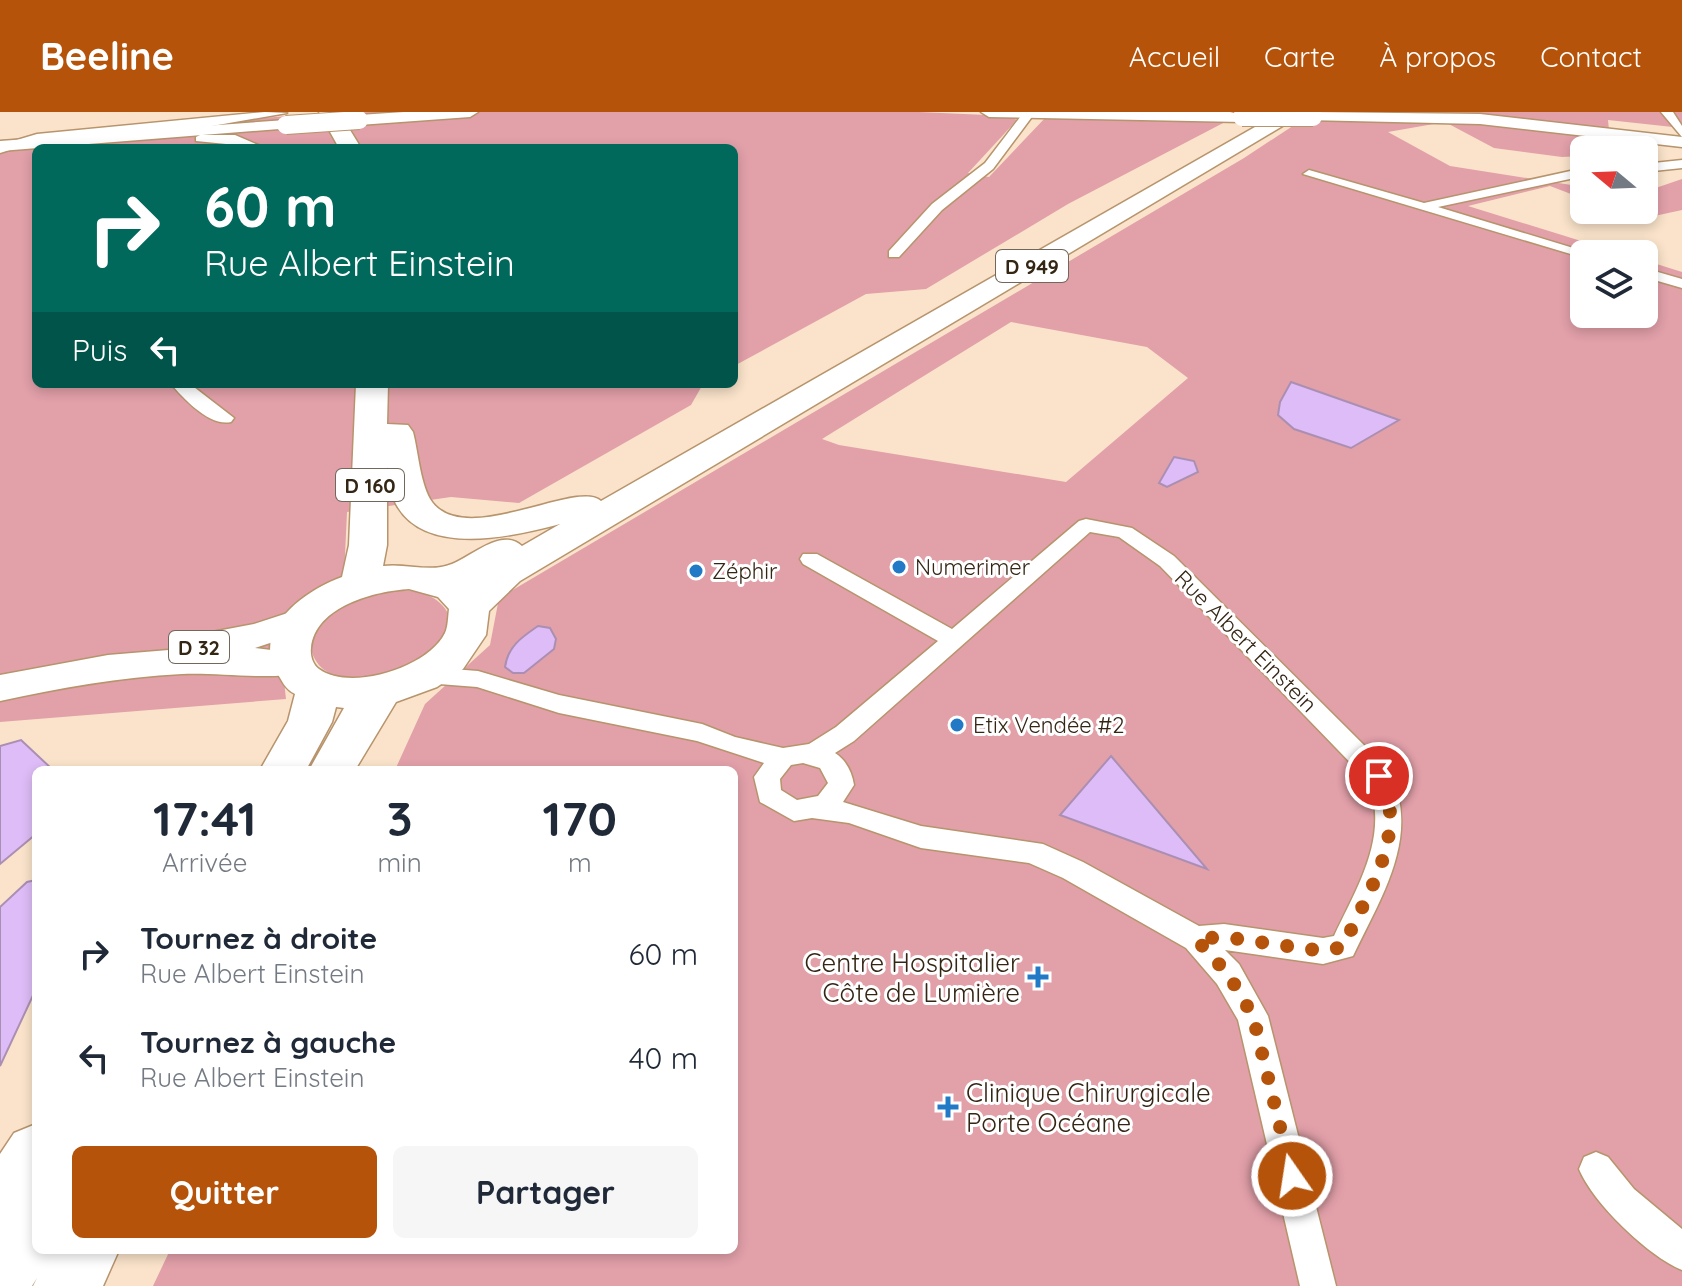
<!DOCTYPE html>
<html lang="fr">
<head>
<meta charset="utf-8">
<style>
  body { margin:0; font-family:Quicksand,sans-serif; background:#f6f6f7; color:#1f2937; height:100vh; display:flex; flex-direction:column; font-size:30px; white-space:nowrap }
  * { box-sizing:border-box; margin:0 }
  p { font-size:26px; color:#747a83 }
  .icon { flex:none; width:44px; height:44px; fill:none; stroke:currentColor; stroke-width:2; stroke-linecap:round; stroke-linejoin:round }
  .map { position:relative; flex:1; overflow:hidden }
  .panel { position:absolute; left:32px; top:654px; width:706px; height:488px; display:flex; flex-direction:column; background:#fff; border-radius:12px; box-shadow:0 4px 12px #0003 }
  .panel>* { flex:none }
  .banner { position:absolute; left:32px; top:32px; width:706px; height:244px; border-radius:12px; box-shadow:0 4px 12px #0003; background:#00695c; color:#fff; overflow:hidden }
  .needle { width:52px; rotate:289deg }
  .fabs { position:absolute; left:1570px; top:24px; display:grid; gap:16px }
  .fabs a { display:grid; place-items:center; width:88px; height:88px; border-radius:12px; background:#fff; box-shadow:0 4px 12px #0003; font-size:40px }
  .pin { position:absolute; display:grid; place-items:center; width:68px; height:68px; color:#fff; margin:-34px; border:4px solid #fff; border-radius:50%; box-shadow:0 2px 8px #0007 }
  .me { position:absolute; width:88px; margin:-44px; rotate:347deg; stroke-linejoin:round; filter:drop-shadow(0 0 6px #0008) }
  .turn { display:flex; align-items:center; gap:28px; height:168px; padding:0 40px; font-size:36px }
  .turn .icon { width:104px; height:104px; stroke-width:2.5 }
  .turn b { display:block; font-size:56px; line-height:68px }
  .then { display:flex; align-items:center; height:76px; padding:0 40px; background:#0003; gap:16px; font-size:30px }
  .eta { display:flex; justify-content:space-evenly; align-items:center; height:136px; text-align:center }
  .eta b { font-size:48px; font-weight:700; line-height:56px }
  .button { display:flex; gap:16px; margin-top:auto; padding:16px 40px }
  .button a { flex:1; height:92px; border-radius:12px; background:#b45309; color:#fff; font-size:32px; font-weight:700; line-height:92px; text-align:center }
  .button a+a { background:#f6f6f7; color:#1f2937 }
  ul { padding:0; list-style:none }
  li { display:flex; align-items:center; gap:24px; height:104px; padding:0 40px }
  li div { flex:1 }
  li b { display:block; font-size:30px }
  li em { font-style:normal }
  header { display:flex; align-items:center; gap:48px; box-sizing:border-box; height:112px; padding:0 40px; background:#b45309; color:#fff }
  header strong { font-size:38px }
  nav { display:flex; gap:44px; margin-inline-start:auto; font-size:28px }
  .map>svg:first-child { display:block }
  .green { fill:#e2a0a9; fill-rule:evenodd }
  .water { fill:#debcf7; stroke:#ab8fb3; stroke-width:2 }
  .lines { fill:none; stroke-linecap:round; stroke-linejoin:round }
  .street-casing { stroke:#b7946c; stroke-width:3 }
  .secondary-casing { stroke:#b7946c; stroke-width:3 }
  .primary-casing { stroke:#b7946c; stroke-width:3 }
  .highway-casing { stroke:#b7946c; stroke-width:3 }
  .street { fill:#fff; fill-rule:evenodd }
  .secondary { fill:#fff; fill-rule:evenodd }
  .primary { fill:#fff; fill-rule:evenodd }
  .highway { fill:#fff; fill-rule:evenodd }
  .secondary-bridge-casing { stroke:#b7946c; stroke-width:20; stroke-linecap:butt }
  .secondary-bridge { stroke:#fff; stroke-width:18 }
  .route { stroke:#b45309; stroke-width:14; stroke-dasharray:0 25.2 }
  .poi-dot { fill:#2279c6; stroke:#fff; stroke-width:3 }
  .labels { text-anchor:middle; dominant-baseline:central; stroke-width:6; stroke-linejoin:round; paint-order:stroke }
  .shield { fill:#fff; stroke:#71675b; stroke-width:2 }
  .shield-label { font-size:20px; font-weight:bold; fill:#342615 }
  .poi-label { font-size:22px; fill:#342615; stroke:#fff; text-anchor:start }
  .street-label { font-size:22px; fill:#342615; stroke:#fff }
  .near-poi-label { font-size:26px; fill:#342615; stroke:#fff; text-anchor:end }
</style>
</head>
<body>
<header>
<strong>Beeline</strong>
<nav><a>Accueil</a><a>Carte</a><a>À propos</a><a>Contact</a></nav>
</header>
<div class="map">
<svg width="1682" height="1174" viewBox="0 0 1682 1174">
  <rect width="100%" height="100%" fill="#fae3ca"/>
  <path class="green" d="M 335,0 L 919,0 L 1009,4 L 1017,8 L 968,61 L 989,65 L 1046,5 L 1227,9 L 1068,92 L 926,177 L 866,182 L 734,254 L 734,36 L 36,36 L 36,272 L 703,272 L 691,293 L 519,391 L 451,385 L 347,400 L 344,465 L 277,508 L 286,587 L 0,610 L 0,28 Z
    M 1314,0 L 1682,0 L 1682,16 L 1608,8 L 1611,38 L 1584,38 L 1584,44 L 1562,45 L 1494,36 L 1445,10 L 1388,20 L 1450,54 L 1584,75 L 1584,87 L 1550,74 L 1468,94 L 1623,142 L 1584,142 L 1584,202 L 1644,202 L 1644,148 L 1682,160 L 1682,1174 L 153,1174 L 170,1138 L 734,1138 L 734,658 L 395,658 L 425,592 L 490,533 L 499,486 L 1244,46 ZM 1011,210 L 1147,235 L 1188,266 L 1066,370 L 839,333 L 822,327 Z
    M 1682,67 L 1682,98 L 1636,108 L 1610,98 L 1644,98 L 1644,80 Z
    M 388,479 C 412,477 437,479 449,503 C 448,508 449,517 447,522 C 430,560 322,593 311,536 C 317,499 356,487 388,479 Z"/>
  <path class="water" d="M 1291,270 L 1399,308 L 1351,336 L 1294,317 L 1278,303 L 1280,290 Z
    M 1174,345 L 1194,349 L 1198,360 L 1167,375 L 1159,371 Z
    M 538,514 L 550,516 L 556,527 L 554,537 L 524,561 L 513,561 L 505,555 C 508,534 522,525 538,514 Z
    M 21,628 L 53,658 L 36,658 L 36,722 L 0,752 L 0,634 Z
    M 1111,644 L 1207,757 L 1060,703 Z
    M 36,768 L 36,877 L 0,954 L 0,795 L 27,770 Z"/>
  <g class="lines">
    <g class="street-casing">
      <path id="street" d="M 265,0 L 287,1 L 212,14 L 38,29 L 0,41 L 0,33 L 37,22 Z
        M 1024,0 L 1034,2 L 993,57 L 942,98 L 899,145 L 889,145 L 889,139 L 932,92 L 985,51 Z
        M 1661,0 L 1673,0 L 1682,14 L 1682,25 Z
        M 200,23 L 235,23 L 265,36 L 196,29 L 196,25 Z
        M 1682,48 L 1682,56 L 1644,60 L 1644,52 Z
        M 1584,56 L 1584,64 L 1438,95 L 1593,142 L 1584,142 L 1584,146 L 1303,62 L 1309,58 L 1424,91 Z
        M 1644,156 L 1682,167 L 1682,176 L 1644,165 Z
        M 171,272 L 190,272 L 234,306 L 231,310 C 210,315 184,287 171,272 Z
        M 1086,407 L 1132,416 L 1174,444 L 1388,657 C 1423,722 1381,785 1353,844 L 1323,852 L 1225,838 L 1239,852 L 1268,904 L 1336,1174 L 1300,1174 L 1238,908 L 1217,872 L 1186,836 L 1063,766 L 1029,751 L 921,736 L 849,711 L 812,706 L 794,709 L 760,690 L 754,665 L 764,651 L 697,629 L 559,601 L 477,575 L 426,571 L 414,563 L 426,555 L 478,559 L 559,583 L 702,612 L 735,625 L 783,636 L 809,632 L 836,615 L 938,529 L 803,452 L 800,447 L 803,442 L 817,442 L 952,517 L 1079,409 ZM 1090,420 L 1119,425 L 1160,454 L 1368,669 C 1390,724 1357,775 1334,824 L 1323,826 L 1224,812 L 1199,814 L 1083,750 L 1043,732 L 921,714 L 843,690 L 854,673 C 852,660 846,648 835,641 L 854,629 ZM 803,651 L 820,656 L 828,671 L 818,684 L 797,688 L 781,678 L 780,667 L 791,653 Z
        M 1596,1040 L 1608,1045 L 1634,1077 L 1682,1117 L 1682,1158 C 1648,1144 1593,1091 1579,1057 L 1584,1045 Z"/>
    </g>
    <g class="secondary-casing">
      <path id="secondary" d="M 404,0 L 478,0 L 470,5 L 359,13 L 351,8 L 359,3 Z
        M 981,0 L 1230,0 L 1250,5 L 1242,10 L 989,5 Z
        M 1313,0 L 1480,2 L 1682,25 L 1682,35 L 1480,12 L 1307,8 L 1307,2 Z
        M 286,8 L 294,13 L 292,16 L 0,39 L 0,29 Z"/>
    </g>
    <g class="primary-casing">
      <path id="primary" d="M 303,496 L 315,500 L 321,508 L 315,516 L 255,536 L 304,542 L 309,551 L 304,560 C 273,569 217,560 182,562 C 120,565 60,576 0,589 L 0,563 L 108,543 L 193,536 L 191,532 L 196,523 L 254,512 Z"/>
    </g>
    <g class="highway-casing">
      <path id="highway" d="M 319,0 L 339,0 L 361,36 L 339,36 Z
        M 1281,0 L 1306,0 L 520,469 L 489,499 L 486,523 L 463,557 L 437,575 L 396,590 L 355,658 L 309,658 L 344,596 L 336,595 L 332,610 L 306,658 L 260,658 L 288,609 L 295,582 C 285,577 282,569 276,559 C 252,516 306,478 342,465 L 349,433 L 356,272 L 388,272 L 387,312 L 408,313 L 413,320 C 418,339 420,369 430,387 C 462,439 577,366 601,389 ZM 387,355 C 390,367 391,382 396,392 C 425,446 515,424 560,412 L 522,434 C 502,415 472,444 452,452 C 430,461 407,451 383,454 L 387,433 ZM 409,477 L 438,485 L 449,497 C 448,505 448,515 445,521 C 429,555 350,580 319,557 C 313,553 310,544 311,536 C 315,494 376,479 409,477 Z
        M 36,1012 L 36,1138 L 119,1138 L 103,1174 L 33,1174 L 37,1166 L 32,1174 L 0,1174 L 0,1042 L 14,1021 Z"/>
    </g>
    <use href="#street" class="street"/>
    <use href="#secondary" class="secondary"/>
    <use href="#primary" class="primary"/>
    <use href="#highway" class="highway"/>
    <g class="secondary-bridge-casing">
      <path id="secondary-bridge" d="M 1242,5 L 1313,5
        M 286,13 L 359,8"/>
    </g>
    <use href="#secondary-bridge" class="secondary-bridge"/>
  </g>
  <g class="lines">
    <path class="route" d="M 1292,1064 L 1253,904 L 1228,862 L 1196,827 L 1224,825 L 1323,839 L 1343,835 C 1366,783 1411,719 1379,664"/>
  </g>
  <g class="poi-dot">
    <circle cx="899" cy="455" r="8"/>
    <circle cx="696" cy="459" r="8"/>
    <circle cx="957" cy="613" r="8"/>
    <path d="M1034 853h8v8h8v8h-8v8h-8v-8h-8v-8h8z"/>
    <path d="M944 983h8v8h8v8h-8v8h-8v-8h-8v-8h8z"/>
  </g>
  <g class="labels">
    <g class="shield">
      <rect x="996" y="138" width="72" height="32" rx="6"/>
      <rect x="336" y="357" width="68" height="32" rx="6"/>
      <rect x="169" y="519" width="60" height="32" rx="6"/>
    </g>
    <g class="shield-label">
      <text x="1032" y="154">D 949</text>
      <text x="370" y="373">D 160</text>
      <text x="199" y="535">D 32</text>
    </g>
    <g class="poi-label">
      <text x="915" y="455">Numerimer</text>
      <text x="712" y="459">Zéphir</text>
      <text x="973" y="613">Etix Vendée #2</text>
    </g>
    <g class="street-label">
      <text transform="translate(1246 529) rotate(45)">Rue Albert Einstein</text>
    </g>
    <g class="near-poi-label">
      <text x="1020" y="850">Centre Hospitalier<tspan x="1020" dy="30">Côte de Lumière</tspan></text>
      <text x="966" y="980" text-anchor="start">Clinique Chirurgicale<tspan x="966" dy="30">Porte Océane</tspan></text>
    </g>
  </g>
</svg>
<div class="fabs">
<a><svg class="needle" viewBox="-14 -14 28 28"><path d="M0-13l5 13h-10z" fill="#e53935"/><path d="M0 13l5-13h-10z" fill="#747a83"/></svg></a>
<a><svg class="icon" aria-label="layers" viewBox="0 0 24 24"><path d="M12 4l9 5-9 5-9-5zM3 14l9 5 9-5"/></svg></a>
</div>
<div class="pin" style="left:1379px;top:664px;background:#d93025"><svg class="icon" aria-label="arrive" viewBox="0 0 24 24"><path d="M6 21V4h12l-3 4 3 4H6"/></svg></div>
<svg class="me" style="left:1292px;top:1064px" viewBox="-20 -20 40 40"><circle r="17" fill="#b45309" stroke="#fff" stroke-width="3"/><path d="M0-11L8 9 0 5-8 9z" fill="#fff"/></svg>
<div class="banner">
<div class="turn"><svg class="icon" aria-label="right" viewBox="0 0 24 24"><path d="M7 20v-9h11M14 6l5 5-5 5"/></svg><div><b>60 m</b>Rue Albert Einstein</div></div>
<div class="then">Puis<svg class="icon" aria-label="left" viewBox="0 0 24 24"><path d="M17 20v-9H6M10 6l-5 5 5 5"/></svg></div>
</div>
<section class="panel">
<div class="eta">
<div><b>17:41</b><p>Arrivée</p></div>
<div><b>3</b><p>min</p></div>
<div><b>170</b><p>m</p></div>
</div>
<ul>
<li><svg class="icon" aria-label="right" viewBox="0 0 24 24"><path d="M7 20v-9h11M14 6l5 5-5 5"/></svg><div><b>Tournez à droite</b><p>Rue Albert Einstein</p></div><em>60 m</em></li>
<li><svg class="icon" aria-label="left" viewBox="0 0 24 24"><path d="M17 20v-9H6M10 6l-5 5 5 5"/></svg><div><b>Tournez à gauche</b><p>Rue Albert Einstein</p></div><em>40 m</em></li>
</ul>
<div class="button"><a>Quitter</a><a>Partager</a></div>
</section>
</div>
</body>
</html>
